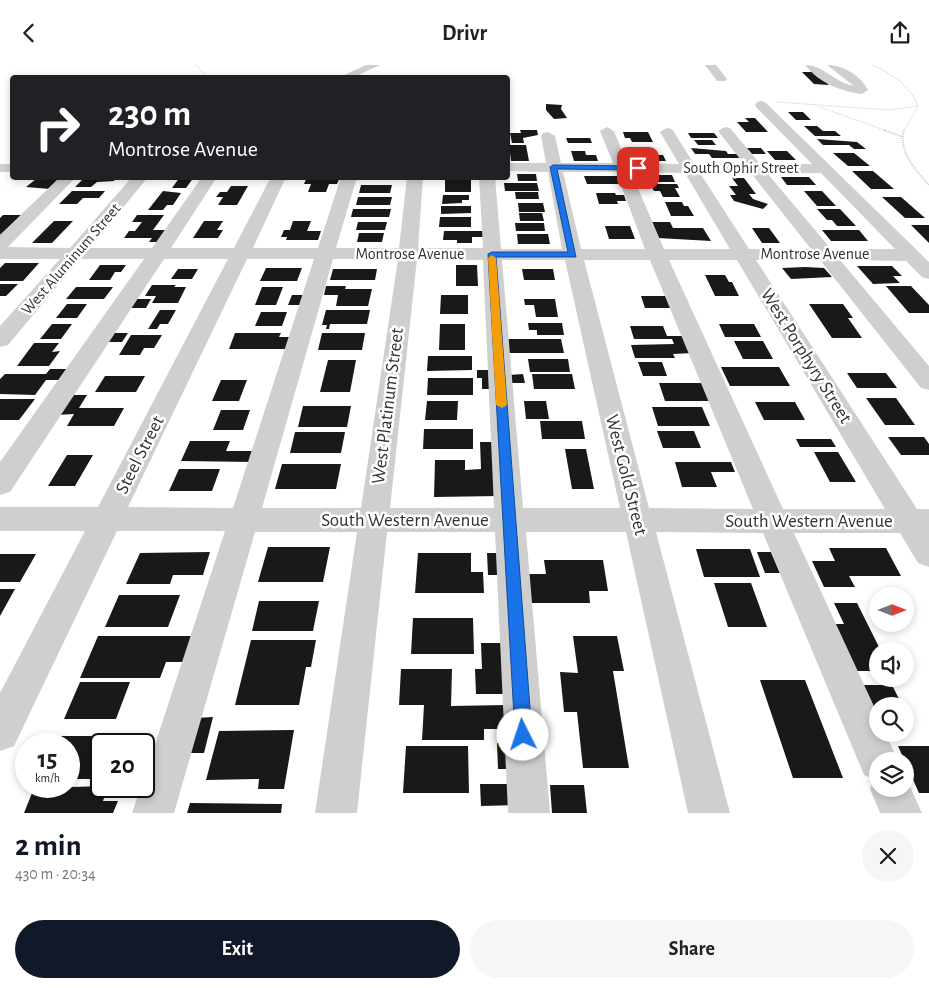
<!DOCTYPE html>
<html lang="en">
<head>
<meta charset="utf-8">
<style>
  body { margin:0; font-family:"Alegreya Sans",sans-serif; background:#f6f6f6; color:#202124; height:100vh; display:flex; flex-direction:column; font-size:19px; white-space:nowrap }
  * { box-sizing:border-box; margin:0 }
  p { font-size:16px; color:#757577 }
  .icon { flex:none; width:28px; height:28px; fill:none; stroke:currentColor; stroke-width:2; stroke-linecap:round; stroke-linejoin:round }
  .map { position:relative; height:748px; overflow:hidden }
  .details { display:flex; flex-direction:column; background:#fff; flex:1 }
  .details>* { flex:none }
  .hud { position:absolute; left:10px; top:10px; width:500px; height:105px; border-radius:5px; box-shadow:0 2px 8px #0003; background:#202124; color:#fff; overflow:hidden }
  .needle { width:32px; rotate:90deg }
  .fabs { position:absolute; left:869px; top:522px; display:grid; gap:10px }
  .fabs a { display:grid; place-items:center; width:45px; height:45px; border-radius:50%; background:#fff; box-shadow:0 2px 8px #0003; font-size:25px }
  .speed { position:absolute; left:15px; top:668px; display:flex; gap:10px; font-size:25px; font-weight:700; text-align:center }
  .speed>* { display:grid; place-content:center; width:65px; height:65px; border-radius:50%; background:#fff; box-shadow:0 2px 8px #0003; line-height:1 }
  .speed small { font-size:12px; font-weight:400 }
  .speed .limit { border:2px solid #111; border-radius:8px; background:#fff; color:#111 }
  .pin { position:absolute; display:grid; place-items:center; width:42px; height:42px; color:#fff; margin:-21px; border-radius:10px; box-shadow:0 2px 8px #0006 }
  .me { position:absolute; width:55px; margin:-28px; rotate:356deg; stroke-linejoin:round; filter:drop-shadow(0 0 4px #0008) }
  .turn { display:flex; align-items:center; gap:18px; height:105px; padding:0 15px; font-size:22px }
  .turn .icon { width:65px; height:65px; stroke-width:2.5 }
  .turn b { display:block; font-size:35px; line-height:42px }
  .round { display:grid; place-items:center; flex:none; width:52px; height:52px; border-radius:26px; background:#f6f6f6 }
  .head { display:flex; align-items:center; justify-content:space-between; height:85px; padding:0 15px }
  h1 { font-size:30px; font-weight:600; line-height:38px; color:#111827 }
  .button { display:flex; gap:10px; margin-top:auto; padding:10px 15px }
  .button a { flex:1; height:58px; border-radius:30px; background:#111827; color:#fff; font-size:20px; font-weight:600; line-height:58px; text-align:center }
  .button a+a { background:#f6f6f6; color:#202124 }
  header { display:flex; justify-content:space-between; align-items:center; height:65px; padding:0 15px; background:#fff; font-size:22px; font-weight:600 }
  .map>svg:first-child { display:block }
  .building { fill:#191919 }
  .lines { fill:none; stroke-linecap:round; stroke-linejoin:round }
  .path-far1 { stroke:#ccc; stroke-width:1; stroke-dasharray:1 1; stroke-linecap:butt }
  .path { stroke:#ccc; stroke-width:2; stroke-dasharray:1 1; stroke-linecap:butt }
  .minor { fill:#cfcfcf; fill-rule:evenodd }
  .route { fill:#1a73e8; stroke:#114b97 }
  .slow { fill:#f59e0b }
  .labels { text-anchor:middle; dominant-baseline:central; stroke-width:5; stroke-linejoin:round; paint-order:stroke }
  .far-street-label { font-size:16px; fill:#323232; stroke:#fff }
  .street-label { font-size:19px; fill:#323232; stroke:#fff }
</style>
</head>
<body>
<header><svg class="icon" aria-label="back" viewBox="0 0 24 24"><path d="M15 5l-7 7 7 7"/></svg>Drivr<svg class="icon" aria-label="share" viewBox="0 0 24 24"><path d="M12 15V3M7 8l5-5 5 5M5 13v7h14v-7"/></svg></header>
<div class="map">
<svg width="929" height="748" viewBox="0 0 929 748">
  <rect width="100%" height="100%" fill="#fff"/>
  <path class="building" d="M 802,7 L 816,7 L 829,20 L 814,19 Z
    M 546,39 L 562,40 L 561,44 L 567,53 L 554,54 L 546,45 Z
    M 788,47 L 803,47 L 811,55 L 796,55 Z
    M 745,53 L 755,53 L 768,67 L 746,67 L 737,57 L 749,57 Z
    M 804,61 L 817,61 L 823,66 L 835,66 L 841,71 L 815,71 Z
    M 520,65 L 537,65 L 538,70 L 523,73 L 524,78 L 512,78 L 510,68 L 521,68 Z
    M 623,67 L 648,67 L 653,77 L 632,77 L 630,73 L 625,73 Z
    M 688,68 L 714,68 L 718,73 L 691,73 Z
    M 566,73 L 590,73 L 592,78 L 568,78 Z
    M 817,74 L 857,77 L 866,84 L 854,84 L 849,80 L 823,80 Z
    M 694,75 L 712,75 L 716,80 L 698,80 Z
    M 509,80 L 526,80 L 529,96 L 511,96 Z
    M 691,83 L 726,86 L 728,89 L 737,89 L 740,93 L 712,93 L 709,89 L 695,89 Z
    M 747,83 L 761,83 L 766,89 L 752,89 Z
    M 571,86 L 585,86 L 586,90 L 596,90 L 598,96 L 574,96 Z
    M 767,86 L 787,86 L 796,95 L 775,95 Z
    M 833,88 L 854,88 L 870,101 L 848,101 Z
    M 642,90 L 663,90 L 666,96 L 645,96 Z
    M 852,106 L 873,106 L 894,124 L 871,124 Z
    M 517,109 L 536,109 L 537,116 L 518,116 Z
    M 641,110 L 672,110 L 675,117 L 644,117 Z
    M 584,111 L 619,111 L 622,119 L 587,119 Z
    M 85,112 L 117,112 L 114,116 L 97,117 L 91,122 L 75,122 Z
    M 180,112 L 194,112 L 186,123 L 172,123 Z
    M 307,112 L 340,112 L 337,119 L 329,119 L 326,127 L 308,127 L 311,119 L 304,119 Z
    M 445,112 L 471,112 L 471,127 L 445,127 Z
    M 781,112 L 809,112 L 816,120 L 787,120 Z
    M 732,113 L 744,113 L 756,129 L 749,129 L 753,134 L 768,139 L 763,144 L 734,136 L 730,130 L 736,130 L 729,121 L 738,121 Z
    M 36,114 L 62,114 L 50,124 L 26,122 Z
    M 504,118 L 537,118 L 539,126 L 505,126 Z
    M 650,119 L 677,119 L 679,123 L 675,123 L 680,132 L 663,132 L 660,126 L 654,126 Z
    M 361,120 L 392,120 L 390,128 L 359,128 Z
    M 231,121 L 248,121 L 237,140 L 218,140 L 223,132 L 216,132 L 220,127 L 227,127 Z
    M 72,126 L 105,126 L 99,133 L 83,133 L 77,139 L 59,139 Z
    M 163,126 L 181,128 L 173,140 L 167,140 L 163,145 L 148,145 Z
    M 804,126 L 822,126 L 836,141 L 817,141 Z
    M 515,127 L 538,127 L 539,134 L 516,134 Z
    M 596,128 L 615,128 L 616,130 L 624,130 L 626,136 L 617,136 L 618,139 L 599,139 Z
    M 443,130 L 469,130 L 469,135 L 462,135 L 462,138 L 442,139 Z
    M 358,132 L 392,132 L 390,140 L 356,140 Z
    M 882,132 L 901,132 L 925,153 L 905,153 Z
    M 665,137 L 682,137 L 684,141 L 688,141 L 694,151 L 671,151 Z
    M 518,138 L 543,138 L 545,147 L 519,147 Z
    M 441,141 L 471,141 L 471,148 L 441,149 Z
    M 353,144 L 391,144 L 389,152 L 351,152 Z
    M 817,144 L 840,144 L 856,161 L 837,161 L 832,155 L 827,155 Z
    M 519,148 L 542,148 L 544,156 L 520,156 Z
    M 3,150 L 22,150 L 0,170 L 0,153 Z
    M 137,150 L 164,150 L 153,165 L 169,165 L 161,177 L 149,177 L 152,173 L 124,173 L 129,166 L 135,166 L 142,157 L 132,157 Z
    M 440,152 L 471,152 L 471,162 L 439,162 Z
    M 54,156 L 73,156 L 52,178 L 32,178 Z
    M 204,156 L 223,156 L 217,165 L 223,165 L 218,173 L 193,173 Z
    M 293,156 L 311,156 L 307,166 L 321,166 L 318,175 L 286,175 L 287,172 L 281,172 L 284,165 L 290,165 Z
    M 358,157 L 387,157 L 385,165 L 356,165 Z
    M 650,157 L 670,157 L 673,163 L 703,163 L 711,176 L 658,173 Z
    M 515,158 L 544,158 L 545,166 L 516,166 Z
    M 911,160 L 929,160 L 929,178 Z
    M 605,161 L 630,161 L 635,174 L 609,174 Z
    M 752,163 L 769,163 L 780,178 L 762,178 Z
    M 822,165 L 859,165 L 868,176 L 831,176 Z
    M 444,166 L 485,166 L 485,172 L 472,172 L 472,178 L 457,178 L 457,175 L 443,175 Z
    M 359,168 L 384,168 L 382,177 L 357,177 Z
    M 517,169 L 548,169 L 550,179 L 518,179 Z
    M 5,198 L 39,198 L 23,216 L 0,216 L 0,203 Z
    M 100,200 L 126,200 L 121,207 L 115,207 L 110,215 L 89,215 Z
    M 456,200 L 477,200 L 478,221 L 456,221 Z
    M 857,201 L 892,201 L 902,211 L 893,211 L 900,218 L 873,219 Z
    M 805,202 L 824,203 L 832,212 L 791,214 L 782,203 Z
    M 266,203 L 302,203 L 297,216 L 260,216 Z
    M 178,204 L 198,204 L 192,214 L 171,214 Z
    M 333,204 L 377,204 L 375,215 L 330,215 Z
    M 522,204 L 553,204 L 555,215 L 524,215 Z
    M 705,210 L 725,210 L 729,217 L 732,217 L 739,231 L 715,231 Z
    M 0,219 L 18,219 L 6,231 L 0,231 Z
    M 152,220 L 176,220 L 174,222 L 186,222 L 178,238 L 152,238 L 156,231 L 145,231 Z
    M 326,221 L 346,221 L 345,224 L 372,224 L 368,241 L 336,241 L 338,230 L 324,230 Z
    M 886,221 L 911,221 L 929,240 L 929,248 L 909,248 Z
    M 76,222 L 113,222 L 104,234 L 66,234 Z
    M 262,222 L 283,222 L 276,240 L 255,240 Z
    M 292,230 L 306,230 L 302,240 L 288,240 Z
    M 441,230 L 468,230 L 468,249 L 440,249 Z
    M 641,231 L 673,231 L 678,243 L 645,243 Z
    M 134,234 L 151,234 L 146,243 L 128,243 Z
    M 524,234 L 555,234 L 558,252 L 536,252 L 534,240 L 525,240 Z
    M 67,239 L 87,239 L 77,253 L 56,253 Z
    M 809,239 L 843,239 L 853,253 L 848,253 L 862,273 L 832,273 Z
    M 160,245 L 176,245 L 168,259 L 160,259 L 157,264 L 148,264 Z
    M 326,245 L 370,245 L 367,259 L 330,259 L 329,264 L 326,264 L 327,260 L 322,260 Z
    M 261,247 L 287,247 L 282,261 L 255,261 Z
    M 528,258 L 562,258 L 564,270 L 537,270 L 537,265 L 529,265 Z
    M 52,259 L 72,259 L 61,274 L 40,274 Z
    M 440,259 L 465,259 L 465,285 L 439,285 Z
    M 719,259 L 754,259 L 761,272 L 725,272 Z
    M 630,261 L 663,261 L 667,271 L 685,271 L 693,288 L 673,289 L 675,293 L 635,293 L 631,280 L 674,279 L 672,274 L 634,274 Z
    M 112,268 L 128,268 L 122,277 L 105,277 Z
    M 235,268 L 281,268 L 279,272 L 293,272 L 289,284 L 229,284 Z
    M 322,268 L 365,268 L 362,285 L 318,285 Z
    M 131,270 L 162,270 L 154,283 L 144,283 L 140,290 L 119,290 Z
    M 505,274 L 561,274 L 564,288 L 506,288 Z
    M 734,276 L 763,276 L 773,294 L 743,294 Z
    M 34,278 L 59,278 L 52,287 L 60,286 L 49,301 L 17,301 Z
    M 428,291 L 472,291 L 472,305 L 427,306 Z
    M 528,294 L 568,294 L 570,307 L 530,307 Z
    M 328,295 L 356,295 L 350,327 L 320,327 Z
    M 638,297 L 662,297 L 667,311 L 643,311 Z
    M 721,302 L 779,302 L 790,321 L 730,321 Z
    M 50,304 L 69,304 L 61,315 L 46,315 L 35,330 L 0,329 L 0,314 L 5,309 L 46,309 Z
    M 477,305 L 494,305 L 496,324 L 482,324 L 482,313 L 477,313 Z
    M 847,308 L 886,308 L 897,323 L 857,323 Z
    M 523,309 L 525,318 L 510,318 L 509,310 Z
    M 532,309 L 572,309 L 575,324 L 534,324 Z
    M 105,311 L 145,311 L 136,327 L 95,327 Z
    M 428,313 L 473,313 L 473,330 L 427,330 Z
    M 221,315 L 247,315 L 239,336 L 212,336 Z
    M 659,318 L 708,318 L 716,336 L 665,336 Z
    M 68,330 L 87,330 L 79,343 L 124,343 L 114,361 L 67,361 L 74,349 L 56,350 Z
    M 866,333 L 896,333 L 915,360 L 885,360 Z
    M 0,334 L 35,334 L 19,355 L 0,355 Z
    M 427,336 L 458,336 L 457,355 L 425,355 Z
    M 524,336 L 546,336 L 549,354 L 526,354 Z
    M 755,337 L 795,337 L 805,355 L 764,355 Z
    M 303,341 L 351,341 L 347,362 L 298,362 Z
    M 652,342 L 702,342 L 710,361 L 658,361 Z
    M 221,345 L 250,345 L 243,365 L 213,365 Z
    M 540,356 L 582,356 L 585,374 L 542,374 Z
    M 424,364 L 473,364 L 473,384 L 423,384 Z
    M 657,366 L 694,366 L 701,383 L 663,383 Z
    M 295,367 L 345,367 L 341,388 L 290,388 Z
    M 888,372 L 924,372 L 929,379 L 929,390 L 901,390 Z
    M 796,374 L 831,374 L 836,382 L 800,382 Z
    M 190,376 L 230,376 L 226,386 L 257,386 L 253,397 L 181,396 Z
    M 480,377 L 495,377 L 499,431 L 434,432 L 435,395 L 465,395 L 465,405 L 481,404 Z
    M 565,384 L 586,384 L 594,424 L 572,424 Z
    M 814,387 L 838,387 L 856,417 L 830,417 Z
    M 67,390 L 93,390 L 75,421 L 48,421 Z
    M 675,397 L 731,397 L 735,407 L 711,407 L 717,422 L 682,422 Z
    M 282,399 L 341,399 L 336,424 L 275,424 Z
    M 179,404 L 220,404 L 212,426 L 169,426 Z
    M 268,482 L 330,482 L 323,517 L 258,517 Z
    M 829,483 L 886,483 L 901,511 L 849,511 L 855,522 L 824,522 L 812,496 L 835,496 Z
    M 696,484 L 750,484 L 760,512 L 704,512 Z
    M 210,487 L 203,510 L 173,510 L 170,519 L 126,519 L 140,488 Z
    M 757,487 L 771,487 L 780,508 L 765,508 Z
    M 418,488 L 471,488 L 471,507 L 483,507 L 484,528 L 415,528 Z
    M 487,488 L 503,488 L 504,510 L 488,510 Z
    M 0,489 L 36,489 L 20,517 L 0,517 Z
    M 544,495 L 603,495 L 608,526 L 589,526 L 590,538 L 530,538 L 528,509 L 546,509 Z
    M 714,518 L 751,518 L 767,562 L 728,562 Z
    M 0,524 L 15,524 L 0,551 Z
    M 119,530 L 180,530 L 168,562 L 105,562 Z
    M 259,536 L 319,536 L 313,566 L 252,566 Z
    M 834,538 L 857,538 L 881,586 L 878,586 L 878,606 L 850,606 L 829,559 L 844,559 Z
    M 413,553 L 473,553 L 474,589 L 411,589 Z
    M 98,571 L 196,571 L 187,597 L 166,597 L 160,613 L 80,613 Z
    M 573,571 L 617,571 L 624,606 L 613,606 L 629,703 L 583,703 L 577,647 L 564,647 L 560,607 L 578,608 Z
    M 251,575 L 316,575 L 311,602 L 306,602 L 299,640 L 235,640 Z
    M 481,578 L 503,578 L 506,629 L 476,629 L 475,604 L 482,604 Z
    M 401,604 L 452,604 L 451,641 L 507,640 L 508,664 L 484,664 L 484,675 L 422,675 L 424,640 L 399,640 Z
    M 760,615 L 805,615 L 843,713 L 793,713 Z
    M 80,617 L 130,617 L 116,654 L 64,654 Z
    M 858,620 L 892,620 L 901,638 L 894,638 L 895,641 L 878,641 L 878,663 Z
    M 213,652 L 204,688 L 185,688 L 195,653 Z
    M 294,665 L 284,724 L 258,724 L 259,714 L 206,715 L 219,666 Z
    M 56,671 L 125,671 L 122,679 L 101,679 L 101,714 L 69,714 L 69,679 L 52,679 Z
    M 497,678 L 510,678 L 511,704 L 498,704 Z
    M 406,681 L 468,681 L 469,728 L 403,728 Z
    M 898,681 L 929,681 L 929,728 L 919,728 Z
    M 480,719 L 513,719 L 515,740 L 481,741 Z
    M 550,720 L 584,720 L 587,748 L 552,748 Z
    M 108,721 L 103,736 L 118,736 L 113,748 L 24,748 L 34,723 Z
    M 190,738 L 282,739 L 281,748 L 187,748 Z"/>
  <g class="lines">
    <path class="path-far1" d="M 196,0 L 205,9 L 201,12
      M 873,0 C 892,10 910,20 918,41 L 904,66
      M 777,37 L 889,45 L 918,41
      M 817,41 L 887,66"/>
    <path class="path" d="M 884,65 L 903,72
      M 904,65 C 898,86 916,106 929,120"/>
    <path class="minor" d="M 366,0 L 380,0 L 354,12 L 340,12 Z
      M 705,0 L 716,0 L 727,14 L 725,16 L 717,16 Z
      M 805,0 C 824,0 833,17 854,21 L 827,0 C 843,0 860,10 868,25 L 862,29 C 840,26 819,18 805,0 Z
      M 761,36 L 765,37 L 929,197 L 929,214 L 922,212 L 906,196 L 840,195 L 929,301 L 929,325 L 921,323 L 820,195 L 756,195 L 917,444 L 929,444 L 929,502 L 918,498 L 900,468 L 794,468 L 878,650 L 878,669 L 886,669 L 898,696 L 878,696 L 878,724 L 905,724 L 905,711 L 922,748 L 880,748 L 870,724 L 874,714 L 864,710 L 763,468 L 656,467 L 730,748 L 688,748 L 626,467 L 526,467 L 550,748 L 508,748 L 495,467 L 387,467 L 357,748 L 315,748 L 357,467 L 255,467 L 174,748 L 132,748 L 141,721 L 144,721 L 144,713 L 225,466 L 117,466 L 14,681 L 0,686 L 0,628 L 85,466 L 0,466 L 0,442 L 98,442 L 228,194 L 164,194 L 10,427 L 0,430 L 0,397 L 144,194 L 80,194 L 8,280 L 0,282 L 0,261 L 60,194 L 0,194 L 0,170 L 60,112 L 76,112 L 8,182 L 70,183 L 132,112 L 148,112 L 90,183 L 152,183 L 202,112 L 217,112 L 171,183 L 234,183 L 271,112 L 286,112 L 253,183 L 318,183 L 341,112 L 357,112 L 336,183 L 399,183 L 407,112 L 423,112 L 418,183 L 483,183 L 479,112 L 495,112 L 501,184 L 562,184 L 548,107 L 508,106 L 508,98 L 546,98 L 541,71 L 543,68 L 548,67 L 555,71 L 561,98 L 613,98 L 600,66 L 607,62 L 614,66 L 627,98 L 679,99 L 660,67 L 667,63 L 672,64 L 694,99 L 744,99 L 718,66 L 725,62 L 730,63 L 760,99 L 812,99 L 757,43 L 755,40 L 757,37 ZM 563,107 L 616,107 L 645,184 L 581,184 ZM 631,107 L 685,108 L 730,184 L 664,184 ZM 700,108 L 751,108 L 811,184 L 749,184 ZM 767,108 L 821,108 L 895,184 L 831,184 ZM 247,194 L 314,194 L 233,443 L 128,442 ZM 333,194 L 398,194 L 361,443 L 262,443 ZM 417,194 L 483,195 L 494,443 L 390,443 ZM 502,195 L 565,195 L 620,443 L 523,443 ZM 584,195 L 650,195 L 753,444 L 649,443 ZM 669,195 L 737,195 L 885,444 L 783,444 Z
      M 0,99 L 12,99 L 12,107 L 0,107 Z"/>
  </g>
  <path class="route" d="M 553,100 L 638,101 L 641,103 L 638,105 L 557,104 L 576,192 L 496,192 L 532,670 L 529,676 L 523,678 L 517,676 L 515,670 L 488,189 L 492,187 L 568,187 L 550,102 Z"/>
  <path class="slow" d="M 492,190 L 496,193 L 507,340 L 502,343 L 496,340 L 488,193 Z"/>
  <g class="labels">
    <g class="far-street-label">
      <text x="741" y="103">South Ophir Street</text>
      <text x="410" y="189">Montrose Avenue</text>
      <text x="815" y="189">Montrose Avenue</text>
      <text transform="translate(71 194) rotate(-49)">West Aluminum Street</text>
    </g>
    <g class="street-label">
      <text transform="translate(806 291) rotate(58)">West Porphyry Street</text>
      <text transform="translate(388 341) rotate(-83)">West Platinum Street</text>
      <text transform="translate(140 390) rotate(-63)">Steel Street</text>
      <text transform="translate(626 410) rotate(76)">West Gold Street</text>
      <text x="405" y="455">South Western Avenue</text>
      <text x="809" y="456">South Western Avenue</text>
    </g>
  </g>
</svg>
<div class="fabs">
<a><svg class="needle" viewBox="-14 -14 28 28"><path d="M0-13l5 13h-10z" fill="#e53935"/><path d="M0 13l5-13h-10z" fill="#757577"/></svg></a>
<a><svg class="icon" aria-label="sound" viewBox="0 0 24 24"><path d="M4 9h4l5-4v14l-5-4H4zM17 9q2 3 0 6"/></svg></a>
<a><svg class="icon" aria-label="search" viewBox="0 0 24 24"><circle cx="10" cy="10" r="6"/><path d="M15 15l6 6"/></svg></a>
<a><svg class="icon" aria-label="layers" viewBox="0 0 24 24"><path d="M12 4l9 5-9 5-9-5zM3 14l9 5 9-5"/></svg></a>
</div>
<div class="speed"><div>15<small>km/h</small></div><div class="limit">20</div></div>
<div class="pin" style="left:638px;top:103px;background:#d93025"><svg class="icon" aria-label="arrive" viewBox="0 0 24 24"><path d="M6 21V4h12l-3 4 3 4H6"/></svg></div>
<svg class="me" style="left:523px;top:670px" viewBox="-20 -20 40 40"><circle r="19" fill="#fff"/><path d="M0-13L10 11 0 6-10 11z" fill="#1a73e8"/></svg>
<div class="hud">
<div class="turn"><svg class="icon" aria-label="right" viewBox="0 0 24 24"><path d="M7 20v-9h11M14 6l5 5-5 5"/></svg><div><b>230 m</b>Montrose Avenue</div></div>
</div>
</div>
<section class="details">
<div class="head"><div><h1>2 min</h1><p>430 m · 20:34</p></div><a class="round"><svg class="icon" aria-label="close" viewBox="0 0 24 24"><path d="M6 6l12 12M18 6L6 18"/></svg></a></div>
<div class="button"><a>Exit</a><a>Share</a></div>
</section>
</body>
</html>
